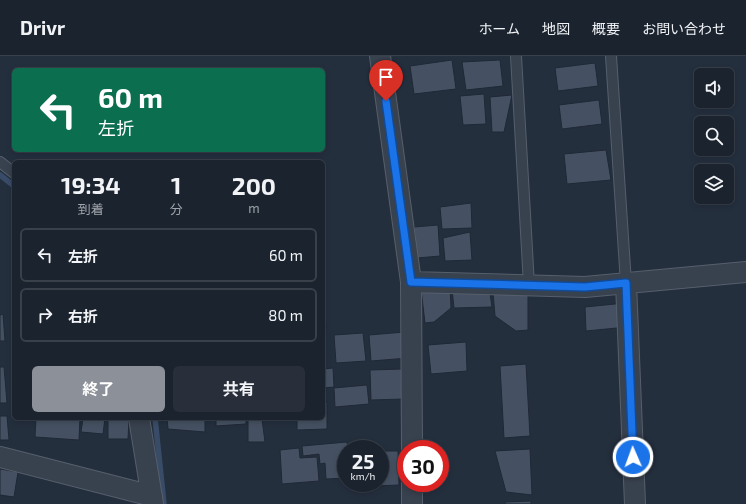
<!DOCTYPE html>
<html lang="ja">
<head>
<meta charset="utf-8">
<style>
  body { margin:0; font-family:"Exo 2","Noto Sans JP",sans-serif; background:#282f3a; color:#f1f3f6; height:100vh; display:flex; flex-direction:column; font-size:15px; white-space:nowrap }
  * { box-sizing:border-box; margin:0 }
  p { font-size:13px; color:#a0a4aa }
  .icon { flex:none; width:22px; height:22px; fill:none; stroke:currentColor; stroke-width:2; stroke-linecap:round; stroke-linejoin:round }
  .map { position:relative; flex:1; overflow:hidden }
  .side { position:absolute; left:12px; top:104px; width:313px; height:260px; display:flex; flex-direction:column; background:#1b232e; border-radius:6px; box-shadow:0 2px 6px #0003,0 0 0 1px #39404a }
  .side>* { flex:none }
  .banner { position:absolute; left:12px; top:12px; width:313px; height:84px; border-radius:6px; box-shadow:0 2px 6px #0003,0 0 0 1px #39404a; background:#0b6e4f; color:#fff; overflow:hidden }
  .buttons { position:absolute; left:694px; top:12px; display:grid; gap:8px }
  .buttons a { display:grid; place-items:center; width:40px; height:40px; border-radius:6px; background:#1b232e; box-shadow:0 2px 6px #0003,0 0 0 1px #39404a; font-size:20px }
  .speed { position:absolute; left:337px; top:384px; display:flex; gap:8px; font-size:20px; font-weight:700; text-align:center }
  .speed>* { display:grid; place-content:center; width:52px; height:52px; border-radius:50%; background:#1b232e; box-shadow:0 2px 6px #0003,0 0 0 1px #39404a; line-height:1 }
  .speed small { font-size:10px; font-weight:400 }
  .speed .limit { border:6px solid #d22; background:#fff; color:#111 }
  .pin { position:absolute; display:grid; place-items:center; width:34px; height:34px; color:#fff; margin:-41px -17px; border-radius:50% 50% 50% 0; rotate:-45deg; box-shadow:0 0 4px #0007 }
  .pin .icon { rotate:45deg }
  .me { position:absolute; width:44px; margin:-22px; rotate:358deg; stroke-linejoin:round; filter:drop-shadow(0 0 3px #0008) }
  .turn { display:flex; align-items:center; gap:14px; height:84px; padding:0 20px; font-size:18px }
  .turn .icon { width:52px; height:52px; stroke-width:2.5 }
  .turn b { display:block; font-size:28px; line-height:34px }
  .eta { display:flex; justify-content:space-evenly; align-items:center; height:68px; text-align:center }
  .eta b { font-size:24px; font-weight:700; line-height:28px }
  .action { display:flex; gap:8px; margin-top:auto; padding:8px 20px }
  .action a { flex:1; height:46px; border-radius:6px; background:#8c9099; color:#fff; font-size:16px; font-weight:700; line-height:46px; text-align:center }
  .action a+a { background:#282f3a; color:#f1f3f6 }
  ul { padding:0; list-style:none }
  li { display:flex; align-items:center; gap:12px; height:54px; margin:0 8px 6px; padding:0 12px; border:2px solid #39404a; border-radius:6px }
  li div { flex:1 }
  li b { display:block; font-size:15px }
  li em { font-style:normal }
  header { display:flex; align-items:center; gap:24px; box-sizing:border-box; height:56px; padding:0 20px; background:#1b232e; border-bottom:1px solid #39404a }
  header strong { font-size:19px }
  nav { display:flex; gap:22px; margin-inline-start:auto; font-size:14px }
  .map>svg:first-child { display:block }
  .lines { fill:none; stroke-linecap:round; stroke-linejoin:round }
  .stream { stroke:#394c67; stroke-width:5.5 }
  .building { fill:#455162; stroke:#1f2835 }
  .service-casing { stroke:#565f6c; stroke-width:12 }
  .minor-casing { stroke:#565f6c; stroke-width:22 }
  .service { stroke:#38414e; stroke-width:10 }
  .minor { stroke:#38414e; stroke-width:20 }
  .route-casing { stroke:#114b97; stroke-width:10 }
  .route { stroke:#1a73e8; stroke-width:7 }
</style>
</head>
<body>
<header>
<strong>Drivr</strong>
<nav><a>ホーム</a><a>地図</a><a>概要</a><a>お問い合わせ</a></nav>
</header>
<div class="map">
<svg width="746" height="448" viewBox="0 0 746 448">
  <rect width="100%" height="100%" fill="#242f3e"/>
  <g class="lines">
    <path class="stream" d="M 0,119 L 14,130
      M 155,362 L 164,448"/>
  </g>
  <path class="building" d="M 452,4 L 456,33 L 414,38 L 410,10 Z
    M 500,4 L 503,30 L 466,34 L 462,6 Z
    M 595,7 L 598,30 L 558,35 L 555,12 Z
    M 484,38 L 486,68 L 463,69 L 460,40 Z
    M 512,39 L 504,76 L 492,76 L 490,41 Z
    M 599,44 L 602,68 L 562,73 L 559,49 Z
    M 606,94 L 611,124 L 567,128 L 564,98 Z
    M 471,147 L 472,172 L 442,173 L 440,151 Z
    M 438,169 L 440,200 L 417,202 L 414,171 Z
    M 470,176 L 472,204 L 445,205 L 443,182 Z
    M 450,230 L 451,252 L 434,266 L 425,267 L 421,233 Z
    M 489,231 L 492,251 L 454,252 L 452,233 Z
    M 528,235 L 528,274 L 516,275 L 495,260 L 493,236 Z
    M 323,243 L 326,273 L 323,273 Z
    M 625,247 L 627,271 L 586,275 L 585,251 Z
    M 3,258 L 5,285 L 0,285 L 0,259 Z
    M 405,276 L 408,302 L 371,305 L 369,279 Z
    M 363,277 L 366,305 L 336,307 L 334,279 Z
    M 466,286 L 467,315 L 431,318 L 428,289 Z
    M 526,308 L 530,380 L 504,382 L 500,310 Z
    M 0,311 L 4,311 L 7,347 L 0,347 Z
    M 333,312 L 334,331 L 323,332 L 323,313 Z
    M 402,313 L 403,343 L 371,344 L 370,314 Z
    M 367,329 L 369,348 L 335,351 L 334,332 Z
    M 323,346 L 327,346 L 327,373 L 297,374 L 297,362 L 323,362 Z
    M 0,360 L 7,360 L 9,384 L 0,384 Z
    M 36,362 L 80,362 L 79,384 L 35,381 Z
    M 83,362 L 105,362 L 103,378 L 81,376 Z
    M 108,362 L 129,362 L 128,383 L 108,383 Z
    M 167,362 L 205,362 L 205,376 L 168,373 Z
    M 216,362 L 246,362 L 246,368 L 216,370 Z
    M 248,362 L 268,362 L 262,363 L 265,386 L 248,386 Z
    M 347,386 L 348,393 L 346,393 L 346,422 L 326,423 L 325,407 L 320,408 L 319,398 L 303,400 L 302,390 Z
    M 299,392 L 300,402 L 317,401 L 319,425 L 282,428 L 280,394 Z
    M 530,393 L 532,439 L 506,436 L 495,395 Z
    M 380,395 L 398,395 L 399,429 L 351,431 L 351,427 L 380,427 Z
    M 0,413 L 18,416 L 14,441 L 0,439 Z
    M 531,445 L 531,448 L 505,448 L 505,446 Z"/>
  <g class="lines">
    <g class="service-casing">
      <path id="service" d="M 516,0 L 529,229
        M 611,0 L 626,227
        M 0,106 L 14,117"/>
    </g>
    <g class="minor-casing">
      <path id="minor" d="M 380,0 L 411,226 L 412,393
        M 411,226 L 585,231 L 746,216
        M 626,227 L 635,448
        M 139,362 L 153,448
        M 0,401 L 152,440
        M 412,427 L 412,448"/>
    </g>
    <use href="#service" class="service"/>
    <use href="#minor" class="minor"/>
  </g>
  <g class="lines">
    <g class="route-casing">
      <path id="route" d="M 386,45 L 411,226 L 585,231 L 626,227 L 633,401"/>
    </g>
    <use href="#route" class="route"/>
  </g>
</svg>
<div class="buttons">
<a><svg class="icon" aria-label="sound" viewBox="0 0 24 24"><path d="M4 9h4l5-4v14l-5-4H4zM17 9q2 3 0 6"/></svg></a>
<a><svg class="icon" aria-label="search" viewBox="0 0 24 24"><circle cx="10" cy="10" r="6"/><path d="M15 15l6 6"/></svg></a>
<a><svg class="icon" aria-label="layers" viewBox="0 0 24 24"><path d="M12 4l9 5-9 5-9-5zM3 14l9 5 9-5"/></svg></a>
</div>
<div class="speed"><div>25<small>km/h</small></div><div class="limit">30</div></div>
<div class="pin" style="left:386px;top:45px;background:#d93025"><svg class="icon" aria-label="arrive" viewBox="0 0 24 24"><path d="M6 21V4h12l-3 4 3 4H6"/></svg></div>
<svg class="me" style="left:633px;top:401px" viewBox="-20 -20 40 40"><circle r="17" fill="#1a73e8" stroke="#fff" stroke-width="3"/><path d="M0-11L8 9 0 5-8 9z" fill="#fff"/></svg>
<div class="banner">
<div class="turn"><svg class="icon" aria-label="left" viewBox="0 0 24 24"><path d="M17 20v-9H6M10 6l-5 5 5 5"/></svg><div><b>60 m</b>左折</div></div>
</div>
<section class="side">
<div class="eta">
<div><b>19:34</b><p>到着</p></div>
<div><b>1</b><p>分</p></div>
<div><b>200</b><p>m</p></div>
</div>
<ul>
<li><svg class="icon" aria-label="left" viewBox="0 0 24 24"><path d="M17 20v-9H6M10 6l-5 5 5 5"/></svg><div><b>左折</b></div><em>60 m</em></li>
<li><svg class="icon" aria-label="right" viewBox="0 0 24 24"><path d="M7 20v-9h11M14 6l5 5-5 5"/></svg><div><b>右折</b></div><em>80 m</em></li>
</ul>
<div class="action"><a>終了</a><a>共有</a></div>
</section>
</div>
</body>
</html>
